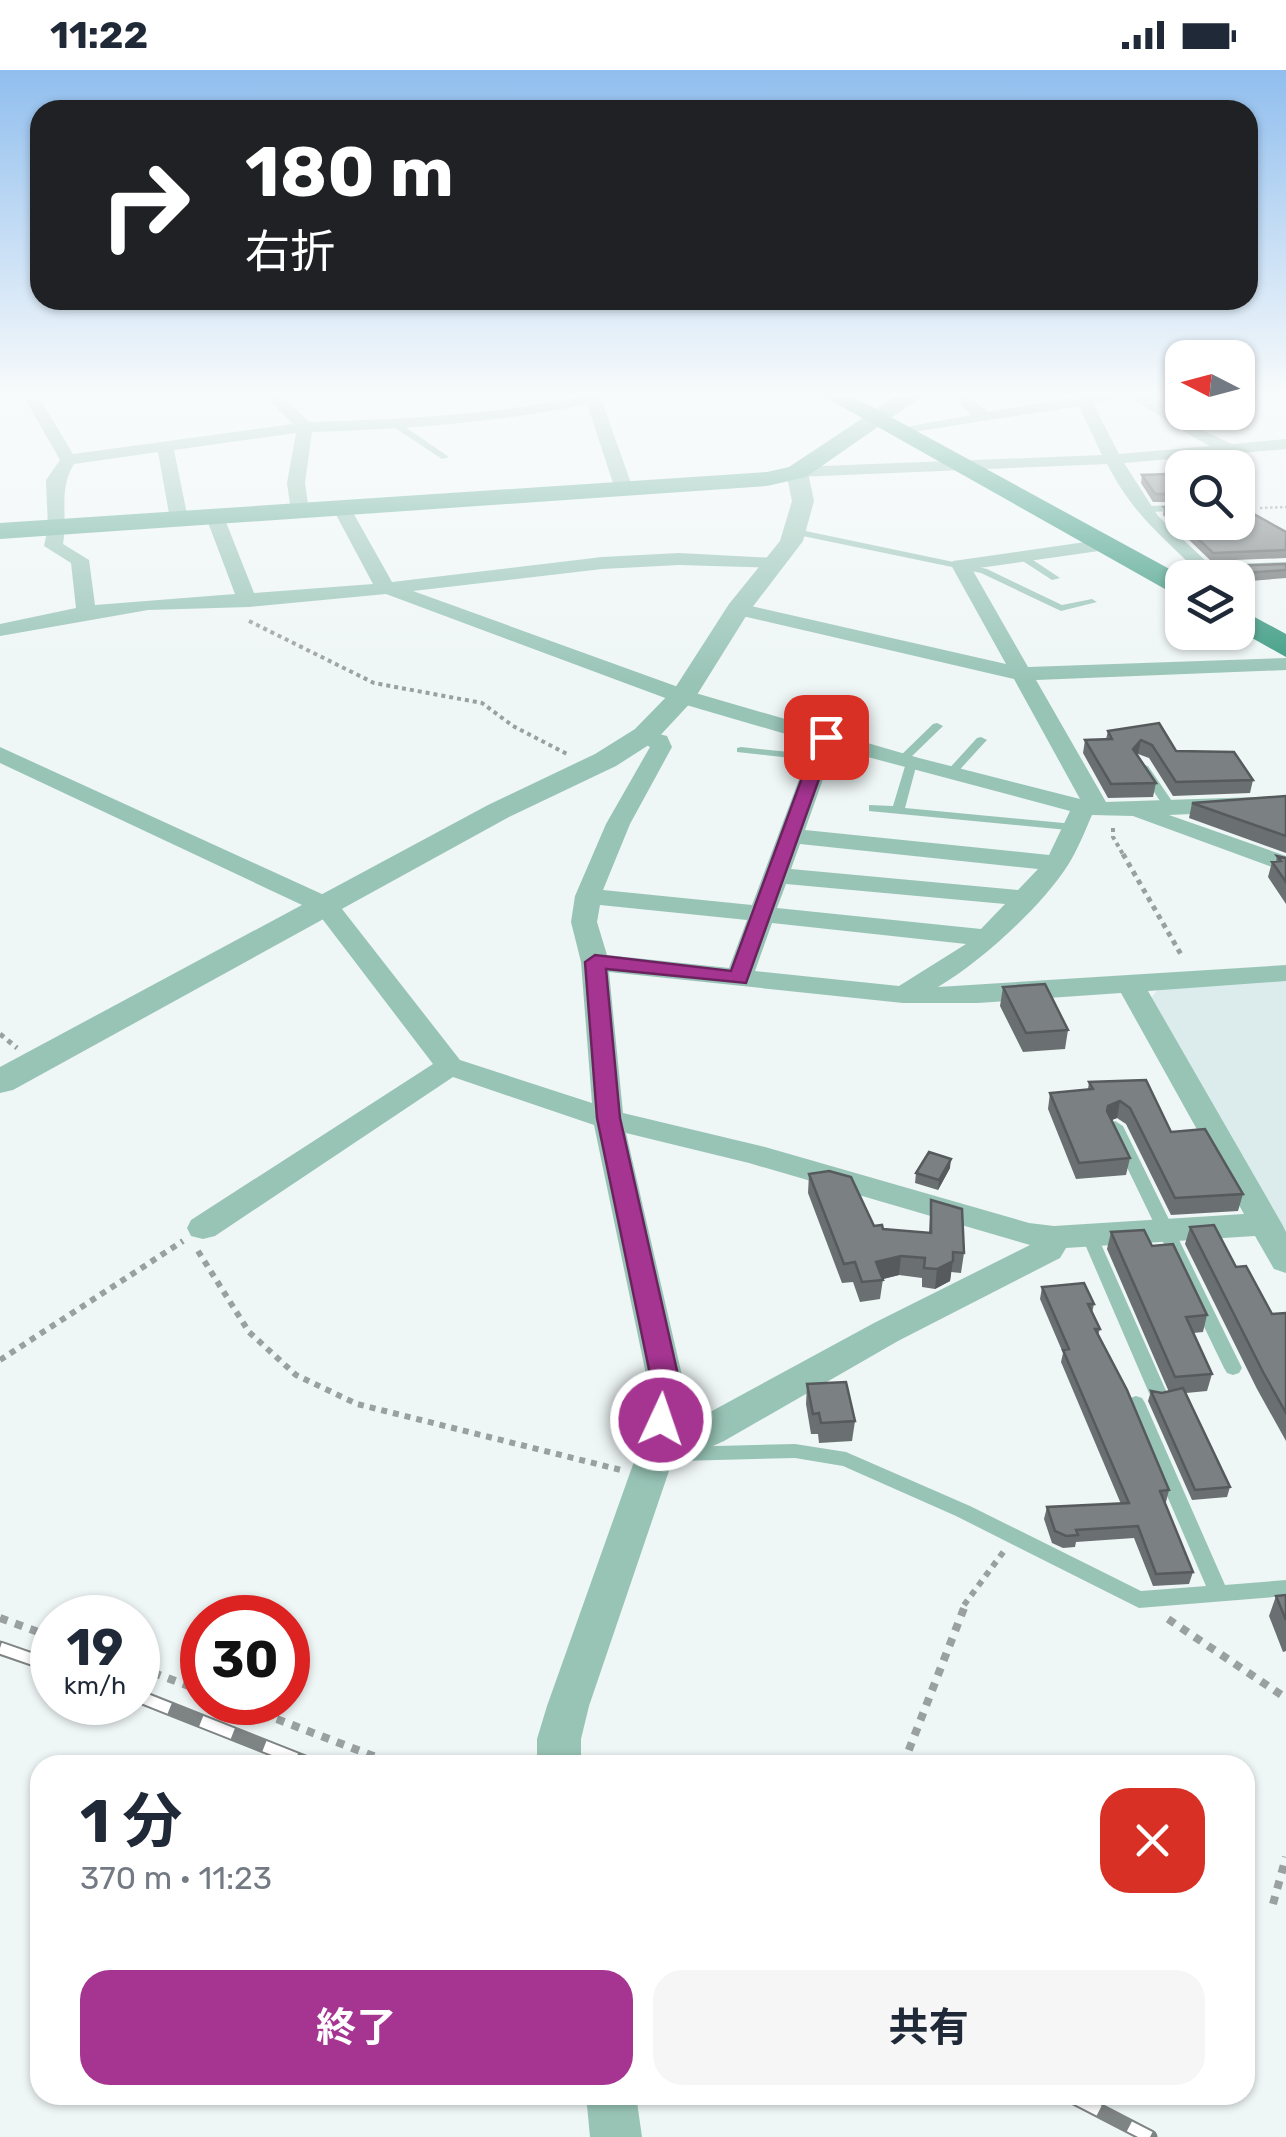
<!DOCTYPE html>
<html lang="ja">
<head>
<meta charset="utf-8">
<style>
  body { margin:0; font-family:Rubik,"Noto Sans JP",sans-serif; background:#f6f6f7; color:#1f2937; height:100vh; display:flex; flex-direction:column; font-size:38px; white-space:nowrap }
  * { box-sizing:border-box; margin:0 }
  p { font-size:32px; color:#747a83 }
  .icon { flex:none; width:55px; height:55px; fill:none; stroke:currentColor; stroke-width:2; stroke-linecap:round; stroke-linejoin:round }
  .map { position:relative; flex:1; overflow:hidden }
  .panel { position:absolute; left:30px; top:1685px; width:1225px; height:350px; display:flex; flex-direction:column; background:#fff; border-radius:30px; box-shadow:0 2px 8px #0004 }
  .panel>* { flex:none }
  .hud { position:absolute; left:30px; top:30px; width:1228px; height:210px; border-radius:30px; box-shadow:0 2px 8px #0004; background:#202124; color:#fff; overflow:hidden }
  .needle { width:65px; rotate:276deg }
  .controls { position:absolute; left:1165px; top:270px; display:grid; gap:20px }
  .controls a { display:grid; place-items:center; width:90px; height:90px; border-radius:20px; background:#fff; box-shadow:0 2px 8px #0004; font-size:50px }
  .speed { position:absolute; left:30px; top:1525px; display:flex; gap:20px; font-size:50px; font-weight:700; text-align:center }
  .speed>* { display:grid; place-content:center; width:130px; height:130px; border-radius:50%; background:#fff; box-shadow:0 2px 8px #0004; line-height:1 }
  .speed small { font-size:25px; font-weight:400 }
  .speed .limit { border:15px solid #d22; background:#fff; color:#111 }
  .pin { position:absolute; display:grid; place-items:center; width:85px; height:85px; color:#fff; margin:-42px; border-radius:20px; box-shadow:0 5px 15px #0006 }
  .me { position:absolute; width:110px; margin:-55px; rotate:3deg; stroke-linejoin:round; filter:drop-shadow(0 0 8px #0008) }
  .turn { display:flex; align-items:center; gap:35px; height:210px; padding:0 50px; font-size:45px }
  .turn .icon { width:130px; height:130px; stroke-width:2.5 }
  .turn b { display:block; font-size:70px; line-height:85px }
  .round { display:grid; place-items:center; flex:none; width:105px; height:105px; border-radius:30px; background:#f6f6f7 }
  .overview { display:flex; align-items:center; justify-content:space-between; height:170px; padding:0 50px }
  h1 { font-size:60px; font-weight:700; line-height:75px }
  .action { display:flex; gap:20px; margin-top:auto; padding:20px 50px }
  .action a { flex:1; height:115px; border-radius:30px; background:#a63592; color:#fff; font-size:40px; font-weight:700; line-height:115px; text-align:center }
  .action a+a { background:#f6f6f7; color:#1f2937 }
  .status { display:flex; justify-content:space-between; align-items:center; height:70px; padding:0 50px; background:#fff; direction:ltr }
  .status svg { height:28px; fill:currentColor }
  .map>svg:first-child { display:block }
  .built { fill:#dcecec }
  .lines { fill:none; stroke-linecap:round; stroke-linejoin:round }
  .path-far4 { stroke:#9a9f9f; stroke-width:2.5; stroke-dasharray:2.5 2.5; stroke-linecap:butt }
  .path-far3 { stroke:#9a9f9f; stroke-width:4; stroke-dasharray:4 4; stroke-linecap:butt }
  .path-far2 { stroke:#9a9f9f; stroke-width:5; stroke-dasharray:5 5; stroke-linecap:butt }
  .path-far1 { stroke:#9a9f9f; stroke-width:6; stroke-dasharray:6 6; stroke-linecap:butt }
  .path { stroke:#9a9f9f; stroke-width:8; stroke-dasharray:8 8; stroke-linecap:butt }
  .service { fill:#98c4b6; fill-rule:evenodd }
  .minor { fill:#98c4b6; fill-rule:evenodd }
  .tertiary { fill:#98c4b6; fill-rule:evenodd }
  .secondary { fill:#66ac97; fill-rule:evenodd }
  .primary { fill:#3b9a81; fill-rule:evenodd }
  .rail-casing { stroke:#7e8383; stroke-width:15 }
  .rail { stroke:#fff; stroke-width:11; stroke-dasharray:34; stroke-linecap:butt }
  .wall { fill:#6a6f71 }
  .shaded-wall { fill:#565a5c }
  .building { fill:#7b8183; stroke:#565a5c; stroke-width:2.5 }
  .route { fill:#a63592; stroke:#6c225f; stroke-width:2.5 }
</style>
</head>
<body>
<div class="status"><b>11:22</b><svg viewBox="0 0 49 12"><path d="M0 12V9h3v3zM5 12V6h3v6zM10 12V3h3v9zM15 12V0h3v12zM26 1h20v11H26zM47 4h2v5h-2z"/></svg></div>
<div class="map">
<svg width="1286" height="2067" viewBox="0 0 1286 2067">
  <rect width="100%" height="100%" fill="#eff6f6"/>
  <path class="built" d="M 1286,909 L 1286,1168 L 1151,928 L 1159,918 Z"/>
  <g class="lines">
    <path class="path-far4" d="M 1260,438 L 1286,437"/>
    <path class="path-far3" d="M 249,551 L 374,613 L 482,633 L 513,656 L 567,684
      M 1113,758 L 1113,767 L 1124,786"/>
    <path class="path-far2" d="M 1123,784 L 1183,888
      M 0,964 L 17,978"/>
    <path class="path-far1" d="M 198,1181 L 249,1262 L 296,1305 L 357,1334 L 621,1400
      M 0,1290 L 183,1171
      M 964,1535 L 1004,1481"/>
    <path class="path" d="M 0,1548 L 52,1567
      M 1168,1549 L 1286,1628
      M 138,1597 L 202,1621
      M 232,1632 L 397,1695
      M 903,1695 L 966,1533
      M 1273,1834 L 1286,1787"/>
    <path class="service" d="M 1167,322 L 1182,325 L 1182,330 Z
      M 395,352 L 398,352 L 449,387 L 442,389 L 392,356 L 392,352 Z
      M 1192,380 L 1198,380 L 1213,398 L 1204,398 L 1192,384 Z
      M 1182,435 L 1182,441 L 1144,442 L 1140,439 L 1144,436 Z
      M 796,459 L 987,499 L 1062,535 L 1092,529 L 1097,532 L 1061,541 L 981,503 L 793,464 L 791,462 Z
      M 1018,484 L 1024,484 L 1060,508 L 1052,510 L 1018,488 Z
      M 1286,492 L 1286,498 L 1207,501 L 1202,498 L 1207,495 Z
      M 937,653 L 943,656 L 941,658 L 908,690 L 917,693 L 905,738 L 1074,754 L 1080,758 L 1078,761 L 869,741 L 869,735 L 893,736 L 906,693 L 898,692 L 896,690 L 933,654 Z
      M 981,667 L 987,670 L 985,672 L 954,706 L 946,706 L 946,702 L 977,668 Z
      M 741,677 L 818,685 L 824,688 L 818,691 L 737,682 L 737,678 Z
      M 1144,695 L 1148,696 L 1176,737 L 1174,740 L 1170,741 L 1164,737 L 1138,698 Z
      M 1115,1051 L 1123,1056 L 1242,1298 L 1239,1303 L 1233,1305 L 1227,1303 L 1224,1298 L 1107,1056 Z
      M 1089,1159 L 1095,1161 L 1097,1165 L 1167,1323 L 1164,1328 L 1158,1330 L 1152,1328 L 1149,1323 L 1081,1165 L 1083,1161 Z
      M 1136,1326 L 1142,1328 L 1145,1333 L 1225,1515 L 1286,1510 L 1286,1526 L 1139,1538 L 956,1446 L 843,1396 L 795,1388 L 679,1391 L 672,1389 L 670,1384 L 672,1379 L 679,1377 L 795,1374 L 846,1382 L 970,1436 L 1141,1521 L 1206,1516 L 1127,1333 L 1130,1328 Z"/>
    <path class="minor" d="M 21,322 L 36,322 L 73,384 L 293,354 L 261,322 L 277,322 L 309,352 C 397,349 489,346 575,327 L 571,322 L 630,322 L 602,331 L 633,419 L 624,424 L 615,419 L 587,334 C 497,353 404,359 312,362 L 305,413 L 309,441 L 300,446 L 291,441 L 287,413 L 296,363 L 174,380 L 188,449 L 179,454 L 170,449 L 158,382 L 74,394 C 58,419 68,446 63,474 L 89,490 L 95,535 L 235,524 L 206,447 L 215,442 L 224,447 L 254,523 L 373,514 L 333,439 L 342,434 L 351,439 L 392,512 L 602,487 L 679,483 L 774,488 L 783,494 L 781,498 L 679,495 L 602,499 L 413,521 L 692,622 L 919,688 L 1080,729 L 1014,609 L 738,545 L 728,539 L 738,533 L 1006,594 L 951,495 L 953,491 L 1106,469 L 1113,471 L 1113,479 L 972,499 L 1028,597 L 1286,588 L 1286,600 L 1036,610 L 1106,732 L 1286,726 L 1286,740 L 1169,745 L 1286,786 L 1286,802 L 1133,746 L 1092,745 C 1085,761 1078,779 1068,795 C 1041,837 982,891 938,917 L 1286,895 L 1286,911 L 1148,921 L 1282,1154 L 1286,1162 L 1286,1203 L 1274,1199 L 1255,1166 L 1066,1178 L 1060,1188 L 898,1271 L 724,1371 L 671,1395 L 589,1636 L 581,1669 L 581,1695 L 537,1695 L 537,1669 L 547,1636 L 636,1386 L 648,1314 L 594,1055 L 453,1007 L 215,1166 L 203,1169 L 191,1166 L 187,1158 L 191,1150 L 433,994 L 317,842 L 0,693 L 0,677 L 335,830 L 460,990 L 592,1033 L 581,892 L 571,852 L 575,826 L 606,754 L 650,677 L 632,667 L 643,660 L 667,666 L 672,677 L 630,754 L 603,820 L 752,835 L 813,672 L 676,632 L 386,524 L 249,537 L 148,540 L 0,566 L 0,554 L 76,538 L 71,493 L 44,476 L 48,457 L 46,410 L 60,390 ZM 834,678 L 1070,741 L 1049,785 L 805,760 ZM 800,774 L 1038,799 L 1018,820 L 791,799 ZM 786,814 L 1005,834 L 981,859 L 777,838 ZM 600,835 L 747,850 L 729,898 L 607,885 L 597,852 ZM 772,853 L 966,874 L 899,916 L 755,901 ZM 609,902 L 903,933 L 978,933 L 1121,923 L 1244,1144 L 1054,1156 L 1029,1153 L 765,1077 L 623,1043 ZM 626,1063 L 749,1093 L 1030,1175 L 874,1253 L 677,1360 L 684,1314 Z
      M 946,322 L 963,322 L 988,342 L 1075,327 L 1073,322 L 1142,322 L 1170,335 L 1189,354 L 1232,374 L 1286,369 L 1286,379 L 1124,393 L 1158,446 L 1224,508 L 1204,508 C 1164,467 1135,448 1107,394 L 797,407 L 788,402 L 797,397 L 1102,385 L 1079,336 L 894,365 L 894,359 L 972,345 ZM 1127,327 C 1157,341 1180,361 1210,376 L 1119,384 L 1093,333 Z
      M 586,2025 L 636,2025 L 642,2067 L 590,2067 Z"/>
    <path class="tertiary" d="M 797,396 L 808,402 L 814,431 L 803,471 L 748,543 L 695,628 L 655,671 L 616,696 L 509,747 L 13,1020 L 0,1023 L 0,997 L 488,735 L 595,684 L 635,659 L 675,618 L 729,534 L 780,471 L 792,431 L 786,402 Z"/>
    <path class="secondary" d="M 902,322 L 928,322 L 806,407 L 767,416 L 0,469 L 0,453 L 767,402 L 789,397 Z"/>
    <path class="primary" d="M 816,322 L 845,322 L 1186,508 L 1182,508 L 1182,526 L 1172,523 Z
      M 1238,538 L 1286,564 L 1286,587 L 1238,560 Z"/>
    <g class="rail-casing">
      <path id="rail" d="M 0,1578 L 52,1596
        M 138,1626 L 312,1695
        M 1069,2025 L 1150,2067"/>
    </g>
    <use href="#rail" class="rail"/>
  </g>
  <path class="wall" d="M 1142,405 L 1182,414 L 1182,432 L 1153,432 L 1141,413 Z
    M 1164,437 L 1251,443 L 1286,462 L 1286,488 L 1211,491 L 1163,445 Z
    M 1286,494 L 1286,508 L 1238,512 L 1238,508 L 1227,508 L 1225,504 L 1227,496 Z
    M 1108,661 L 1176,681 L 1253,710 L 1250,723 L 1173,726 L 1149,688 L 1138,684 L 1137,685 L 1156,713 L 1153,727 L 1108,728 L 1083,683 L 1085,670 L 1106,669 Z
    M 1286,726 L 1286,783 L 1189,748 L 1192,733 Z
    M 1277,786 L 1286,788 L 1286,834 L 1268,807 L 1272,792 L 1276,792 Z
    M 1003,917 L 1068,960 L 1065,979 L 1023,982 L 1000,936 Z
    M 1089,1012 L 1171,1062 L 1243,1124 L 1238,1141 L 1171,1145 L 1126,1054 L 1117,1048 L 1111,1050 L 1130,1088 L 1126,1105 L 1076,1109 L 1048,1039 L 1050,1023 L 1088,1019 Z
    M 950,1098 L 938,1120 L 915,1113 L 916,1103 Z
    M 809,1104 L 874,1156 L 883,1159 L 929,1163 L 931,1130 L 964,1183 L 961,1203 L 951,1202 L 950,1211 L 935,1219 L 922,1217 L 922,1208 L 899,1205 L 883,1209 L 880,1229 L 860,1232 L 853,1212 L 842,1213 L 808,1123 Z
    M 1190,1157 L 1236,1197 L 1272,1244 L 1286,1243 L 1286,1371 L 1257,1319 L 1185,1174 Z
    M 1111,1162 L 1152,1176 L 1207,1245 L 1203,1262 L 1193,1263 L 1212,1304 L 1207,1321 L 1186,1323 L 1230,1417 L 1227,1427 L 1192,1430 L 1148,1331 L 1151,1321 L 1162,1323 L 1169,1322 L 1107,1179 Z
    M 1042,1217 L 1094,1234 L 1092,1243 L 1100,1259 L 1098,1265 L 1169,1420 L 1166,1432 L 1164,1432 L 1193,1502 L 1189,1514 L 1153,1516 L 1134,1468 L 1076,1472 L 1075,1477 L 1063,1478 L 1052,1473 L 1044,1449 L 1047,1437 L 1121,1434 L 1061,1292 L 1063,1283 L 1040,1229 Z
    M 807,1314 L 855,1351 L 852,1371 L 819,1373 L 818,1364 L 811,1364 L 806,1334 Z
    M 1286,1525 L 1286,1581 L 1283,1582 L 1269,1546 L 1276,1526 Z"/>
  <path class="shaded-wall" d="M 1141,670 L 1138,684 L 1131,692 L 1133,679 Z
    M 1120,1031 L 1117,1048 L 1105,1053 L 1108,1036 Z
    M 951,1089 L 950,1098 L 938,1120 L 939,1110 Z
    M 901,1186 L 899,1205 L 879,1210 L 876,1192 Z
    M 953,1191 L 950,1211 L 935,1219 L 937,1199 Z"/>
  <path class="building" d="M 1168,404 L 1182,414 L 1182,424 L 1155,424 L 1142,405 Z
    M 1238,427 L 1252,437 L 1243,438 L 1286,462 L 1286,480 L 1213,483 L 1164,437 L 1182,436 L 1182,452 L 1238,452 Z
    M 1286,494 L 1286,500 L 1231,504 L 1227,496 Z
    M 1159,653 L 1176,681 L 1234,682 L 1253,710 L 1176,712 L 1152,675 L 1141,670 L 1133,679 L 1156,713 L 1111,714 L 1085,670 L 1112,669 L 1108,661 Z
    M 1286,726 L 1286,766 L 1192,733 Z
    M 1277,786 L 1286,788 L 1286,812 L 1272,792 L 1281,791 Z
    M 1045,914 L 1068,960 L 1026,963 L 1003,917 Z
    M 1146,1010 L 1171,1062 L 1205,1059 L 1243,1124 L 1175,1128 L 1130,1038 L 1120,1031 L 1108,1036 L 1107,1041 L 1130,1088 L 1079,1093 L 1050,1023 L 1093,1019 L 1089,1012 Z
    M 929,1082 L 951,1089 L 939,1110 L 916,1103 Z
    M 829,1101 L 851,1107 L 874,1156 L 882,1155 L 883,1159 L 931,1163 L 931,1130 L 962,1139 L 964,1183 L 953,1182 L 953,1191 L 937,1199 L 924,1198 L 925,1188 L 901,1186 L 876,1192 L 883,1210 L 862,1212 L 855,1192 L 844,1194 L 809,1104 Z
    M 1214,1155 L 1236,1197 L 1246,1196 L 1272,1244 L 1286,1243 L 1286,1343 L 1263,1302 L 1190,1157 Z
    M 1144,1160 L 1152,1176 L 1173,1174 L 1207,1245 L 1186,1247 L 1212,1304 L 1175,1307 L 1111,1162 Z
    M 1084,1213 L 1094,1234 L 1088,1234 L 1100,1259 L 1095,1259 L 1127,1320 L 1169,1420 L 1160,1421 L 1193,1502 L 1156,1504 L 1138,1456 L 1076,1460 L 1078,1465 L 1066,1466 L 1055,1461 L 1047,1437 L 1129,1433 L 1063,1280 L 1069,1279 L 1042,1217 Z
    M 846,1312 L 855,1351 L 821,1353 L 819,1343 L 813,1344 L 807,1314 Z
    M 1183,1318 L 1230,1417 L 1195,1420 L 1151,1321 L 1162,1323 Z
    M 1286,1525 L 1286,1550 L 1276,1526 Z"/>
  <linearGradient id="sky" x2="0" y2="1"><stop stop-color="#90beee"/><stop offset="0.53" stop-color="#f8fbfb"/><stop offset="1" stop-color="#f8fbfb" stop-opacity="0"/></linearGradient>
  <rect width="1286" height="612" fill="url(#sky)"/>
  <path class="route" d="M 826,662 L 834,667 L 746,913 L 606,899 L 620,1048 L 680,1314 L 671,1357 L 661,1360 L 651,1357 L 647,1350 L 652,1314 L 597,1048 L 585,892 L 595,885 L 731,901 L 817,667 Z"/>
</svg>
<div class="controls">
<a><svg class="needle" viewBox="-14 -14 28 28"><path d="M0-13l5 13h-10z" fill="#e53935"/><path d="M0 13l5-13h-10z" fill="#747a83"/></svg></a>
<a><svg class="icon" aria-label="search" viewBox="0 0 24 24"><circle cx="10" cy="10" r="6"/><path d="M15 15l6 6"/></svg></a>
<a><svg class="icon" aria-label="layers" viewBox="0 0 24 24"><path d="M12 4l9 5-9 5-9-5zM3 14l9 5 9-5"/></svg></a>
</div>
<div class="speed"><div>19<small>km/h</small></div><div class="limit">30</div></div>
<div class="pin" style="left:826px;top:667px;background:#d93025"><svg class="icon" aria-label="arrive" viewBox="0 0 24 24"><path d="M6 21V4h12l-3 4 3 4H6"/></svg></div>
<svg class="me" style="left:661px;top:1350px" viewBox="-20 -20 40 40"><circle r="17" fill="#a63592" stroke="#fff" stroke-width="3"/><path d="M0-11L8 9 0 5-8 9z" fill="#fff"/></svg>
<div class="hud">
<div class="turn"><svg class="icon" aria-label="right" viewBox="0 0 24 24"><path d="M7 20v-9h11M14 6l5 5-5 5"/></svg><div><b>180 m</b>右折</div></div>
</div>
<section class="panel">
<div class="overview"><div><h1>1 分</h1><p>370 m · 11:23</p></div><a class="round" style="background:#d93025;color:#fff"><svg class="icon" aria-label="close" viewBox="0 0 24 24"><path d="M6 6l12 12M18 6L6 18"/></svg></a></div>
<div class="action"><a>終了</a><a>共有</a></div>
</section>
</div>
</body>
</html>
